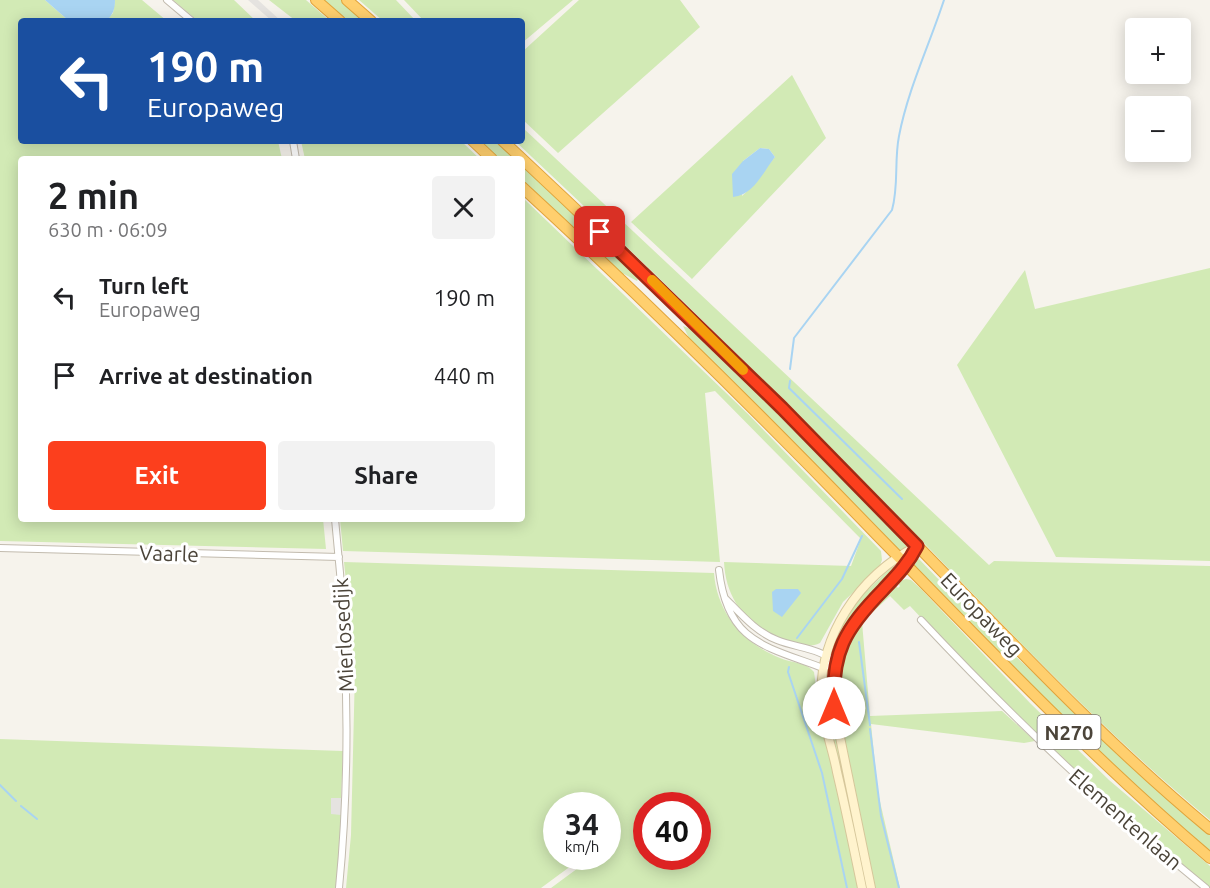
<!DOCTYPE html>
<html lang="en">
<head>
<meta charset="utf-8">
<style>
  body { margin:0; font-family:Ubuntu,sans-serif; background:#f2f2f2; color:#202124; height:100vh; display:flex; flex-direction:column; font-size:22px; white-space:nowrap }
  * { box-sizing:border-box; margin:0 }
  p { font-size:20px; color:#757577 }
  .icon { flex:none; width:33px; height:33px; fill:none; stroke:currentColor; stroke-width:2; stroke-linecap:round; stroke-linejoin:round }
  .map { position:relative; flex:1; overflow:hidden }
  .panel { position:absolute; left:18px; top:156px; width:507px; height:366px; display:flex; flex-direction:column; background:#fff; border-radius:6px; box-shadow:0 3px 15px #0003 }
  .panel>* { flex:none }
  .banner { position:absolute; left:18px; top:18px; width:507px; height:126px; border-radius:6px; box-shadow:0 3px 15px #0003; background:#1a4fa0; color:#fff; overflow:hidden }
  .controls { position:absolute; left:1125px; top:18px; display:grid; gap:12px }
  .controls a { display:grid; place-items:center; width:66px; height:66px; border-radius:6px; background:#fff; box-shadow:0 3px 15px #0003; font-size:30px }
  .speed { position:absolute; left:543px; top:792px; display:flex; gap:12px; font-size:30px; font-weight:700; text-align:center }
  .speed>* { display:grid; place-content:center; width:78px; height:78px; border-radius:50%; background:#fff; box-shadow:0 3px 15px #0003; line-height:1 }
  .speed small { font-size:15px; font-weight:400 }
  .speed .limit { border:9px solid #d22; background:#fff; color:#111 }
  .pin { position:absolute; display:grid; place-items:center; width:51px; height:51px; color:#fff; margin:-26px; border-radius:12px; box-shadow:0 3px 9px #0006 }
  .me { position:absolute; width:66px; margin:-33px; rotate:0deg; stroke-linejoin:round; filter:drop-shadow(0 0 4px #0008) }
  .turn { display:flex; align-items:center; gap:21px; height:126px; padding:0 30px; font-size:27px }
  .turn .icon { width:78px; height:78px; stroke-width:2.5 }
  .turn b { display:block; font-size:42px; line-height:51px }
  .round { display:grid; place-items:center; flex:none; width:63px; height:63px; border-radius:6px; background:#f2f2f2 }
  .overview { display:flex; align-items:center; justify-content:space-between; height:102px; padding:0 30px }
  h1 { font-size:36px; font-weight:600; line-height:45px }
  .action { display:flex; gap:12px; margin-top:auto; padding:12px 30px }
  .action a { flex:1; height:69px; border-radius:6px; background:#fc3f1d; color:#fff; font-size:24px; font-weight:600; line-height:69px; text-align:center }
  .action a+a { background:#f2f2f2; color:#202124 }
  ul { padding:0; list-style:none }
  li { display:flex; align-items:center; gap:18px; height:78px; padding:0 30px }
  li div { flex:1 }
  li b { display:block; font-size:22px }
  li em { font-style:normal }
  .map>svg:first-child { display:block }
  .green { fill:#d2eab5; fill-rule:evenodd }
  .parking { fill:#e5e3e0 }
  .water { fill:#a9d4f2 }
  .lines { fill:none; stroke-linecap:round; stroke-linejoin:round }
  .stream { stroke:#a9d4f2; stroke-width:2 }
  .street-casing { stroke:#c2bbae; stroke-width:8 }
  .secondary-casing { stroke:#d6c79b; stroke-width:10 }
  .highway-casing { stroke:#e0a43c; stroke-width:12 }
  .street { stroke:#fff; stroke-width:6 }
  .secondary { stroke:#fff3cd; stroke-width:8 }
  .highway { stroke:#ffcf6e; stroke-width:10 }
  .route-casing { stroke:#a42913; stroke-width:15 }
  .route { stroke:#fc3f1d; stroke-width:10 }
  .slow { stroke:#f59e0b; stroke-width:10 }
  .labels { text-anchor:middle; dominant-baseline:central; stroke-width:6; stroke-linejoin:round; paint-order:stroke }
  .shield { fill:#fff; stroke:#817c74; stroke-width:1.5 }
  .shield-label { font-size:20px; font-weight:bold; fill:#4b4439 }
  .street-label { font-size:21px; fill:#4b4439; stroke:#fff }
</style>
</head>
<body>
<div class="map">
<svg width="1210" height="888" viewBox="0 0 1210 888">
  <rect width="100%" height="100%" fill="#f6f3ec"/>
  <path class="green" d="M 0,0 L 45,0 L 69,21 L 21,21 L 21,141 L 278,141 L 282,159 L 21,159 L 21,519 L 323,519 L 326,549 L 0,541 Z
    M 115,0 L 142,0 L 167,21 L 106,21 L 113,13 Z
    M 173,0 L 234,0 L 256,21 L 198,21 Z
    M 269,0 L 306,0 L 330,21 L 296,21 Z
    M 322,0 L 343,0 L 366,21 L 346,21 Z
    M 359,0 L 396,0 L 416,21 L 383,21 Z
    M 404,0 L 573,0 L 522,43 L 522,21 L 424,21 Z
    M 579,0 L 680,0 L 700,27 L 558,153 L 522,119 L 522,52 Z
    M 792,75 L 826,138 L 692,279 L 631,222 ZM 760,148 L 769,149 L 775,157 C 763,171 755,184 742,196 L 743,161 Z
    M 522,127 L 989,565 L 994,561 L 1210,566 L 1210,820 C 1095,725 995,616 892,510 C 769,384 643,261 515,141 L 522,141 Z
    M 301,141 L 461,141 L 480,159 L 305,159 Z
    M 479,141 L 499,141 L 518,159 L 498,159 Z
    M 522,163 L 632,266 L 630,269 L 638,279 L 637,281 L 624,274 L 622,276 L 522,181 Z
    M 522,197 L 748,414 L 881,551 L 882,560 L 879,568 L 843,602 L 820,643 C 810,648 798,645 788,641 C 750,628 726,603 724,562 L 851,566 L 861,539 L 715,391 L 705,393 L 720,562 L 343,551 L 340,519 L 522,519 Z
    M 1210,268 L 1210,561 L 1056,557 L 957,365 L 1025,270 L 1035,309 Z
    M 683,326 L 699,332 L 899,532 L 908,545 L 900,553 L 691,342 Z
    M 918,558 L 991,634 L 1210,834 L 1210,851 L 1086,743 L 911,564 Z
    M 344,562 L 714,573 C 717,613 743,643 780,658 C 792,663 806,662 814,672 L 820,716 L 859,888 L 551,888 L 593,857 L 608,856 L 608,806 L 556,806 L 556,856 L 583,857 L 541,888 L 346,888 L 351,835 L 355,670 ZM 646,806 L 698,806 L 698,856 L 646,856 Z
    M 893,566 L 896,569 L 860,605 L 836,642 L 833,641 L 859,598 Z
    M 906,579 L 911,580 L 921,589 L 1030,703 L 1109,780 L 1210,866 L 1210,888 L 1074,771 L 958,657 L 910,606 L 904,610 L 890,596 L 862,622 L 870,716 L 1002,711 L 1035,741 L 1024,743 L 871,724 L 878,793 L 900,888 L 873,888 L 836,695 C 840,635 855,626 894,584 L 898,588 L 900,586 L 897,582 Z
    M 835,735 L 838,744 L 869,888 L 864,888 L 831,736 Z
    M 0,739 L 343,751 L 341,798 L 331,798 L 341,815 L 337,888 L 0,888 Z"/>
  <path class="parking" d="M 248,0 L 258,0 L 281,21 L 272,21 Z
    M 331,798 L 341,798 L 341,815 L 331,814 Z"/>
  <path class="water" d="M 45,0 L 115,0 C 115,9 113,15 106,21 L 69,21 Z
    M 760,148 L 769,149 L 775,157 C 763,172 754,195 733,197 L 732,174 L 743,161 Z
    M 776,589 L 798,589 L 801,593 L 782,617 L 773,611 L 772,592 Z"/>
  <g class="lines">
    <path class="stream" d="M 790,369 L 794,338 L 892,210 C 899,185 894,161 899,136 C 908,89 929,46 944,0
      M 790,381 L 789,388 L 902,499
      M 797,638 L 842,579 L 862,536
      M 859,642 L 870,725
      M 789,667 L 788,672 L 822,773 L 847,888
      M 870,729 L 881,816 L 899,888
      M 0,785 L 16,801
      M 21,806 L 37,819"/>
    <g class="street-casing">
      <path id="street" d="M 167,0 L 192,21
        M 293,141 L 296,159
        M 335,519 C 348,642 351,765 339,888
        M 0,548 L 339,557
        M 719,570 C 727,642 764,646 823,668 L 835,662 C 819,648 797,648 777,640 C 756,632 741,614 725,598
        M 921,620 C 1011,716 1104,806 1206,888"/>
    </g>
    <g class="secondary-casing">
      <path id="secondary" d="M 862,888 C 854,849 846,810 837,772 C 833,750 824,727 822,705 C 816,638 859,576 917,546
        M 871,888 L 834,708 L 835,662 L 851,625 L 907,566 L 917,547"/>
    </g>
    <g class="highway-casing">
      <path id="highway" d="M 316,0 L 340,21
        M 347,0 L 371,21
        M 473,141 L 492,159
        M 503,141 C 635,264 764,390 890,518 C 995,624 1095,734 1210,829
        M 522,187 C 644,299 762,416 877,535 C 986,646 1091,757 1210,858"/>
    </g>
    <use href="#street" class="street"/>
    <use href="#secondary" class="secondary"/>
    <use href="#highway" class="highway"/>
  </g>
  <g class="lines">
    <g class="route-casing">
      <path id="route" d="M 600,232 L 782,408 L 917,546 C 908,564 897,575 883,590 C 845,629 831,652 834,708"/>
    </g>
    <use href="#route" class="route"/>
    <path class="slow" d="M 652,280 L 743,370"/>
  </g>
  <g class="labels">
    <rect class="shield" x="1037.5" y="715" width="63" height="34" rx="4.5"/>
    <g class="shield-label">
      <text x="1069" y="732">N270</text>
    </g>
    <g class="street-label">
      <text transform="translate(169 553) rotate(2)">Vaarle</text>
      <text transform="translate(982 614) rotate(46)">Europaweg</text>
      <text transform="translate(343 635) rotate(-93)">Mierlosedijk</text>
      <text transform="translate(1126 819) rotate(41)">Elementenlaan</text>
    </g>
  </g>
</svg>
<div class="controls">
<a>+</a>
<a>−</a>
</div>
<div class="speed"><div>34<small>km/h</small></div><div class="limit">40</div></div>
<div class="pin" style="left:600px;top:232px;background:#d93025"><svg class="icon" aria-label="arrive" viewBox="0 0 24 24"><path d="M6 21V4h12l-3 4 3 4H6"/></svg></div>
<svg class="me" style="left:834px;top:708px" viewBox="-20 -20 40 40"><circle r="19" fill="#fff"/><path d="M0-13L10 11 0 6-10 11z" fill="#fc3f1d"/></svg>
<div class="banner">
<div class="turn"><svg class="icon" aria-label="left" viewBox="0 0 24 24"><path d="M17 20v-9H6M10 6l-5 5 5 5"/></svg><div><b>190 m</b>Europaweg</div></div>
</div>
<section class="panel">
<div class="overview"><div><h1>2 min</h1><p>630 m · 06:09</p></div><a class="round"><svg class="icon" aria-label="close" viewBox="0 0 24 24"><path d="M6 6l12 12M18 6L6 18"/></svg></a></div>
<ul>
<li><svg class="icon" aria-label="left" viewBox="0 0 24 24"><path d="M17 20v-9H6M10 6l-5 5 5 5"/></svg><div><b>Turn left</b><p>Europaweg</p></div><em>190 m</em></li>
<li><svg class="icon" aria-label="arrive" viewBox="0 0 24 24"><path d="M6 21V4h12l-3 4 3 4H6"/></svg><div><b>Arrive at destination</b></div><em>440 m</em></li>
</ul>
<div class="action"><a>Exit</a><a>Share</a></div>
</section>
</div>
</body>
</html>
